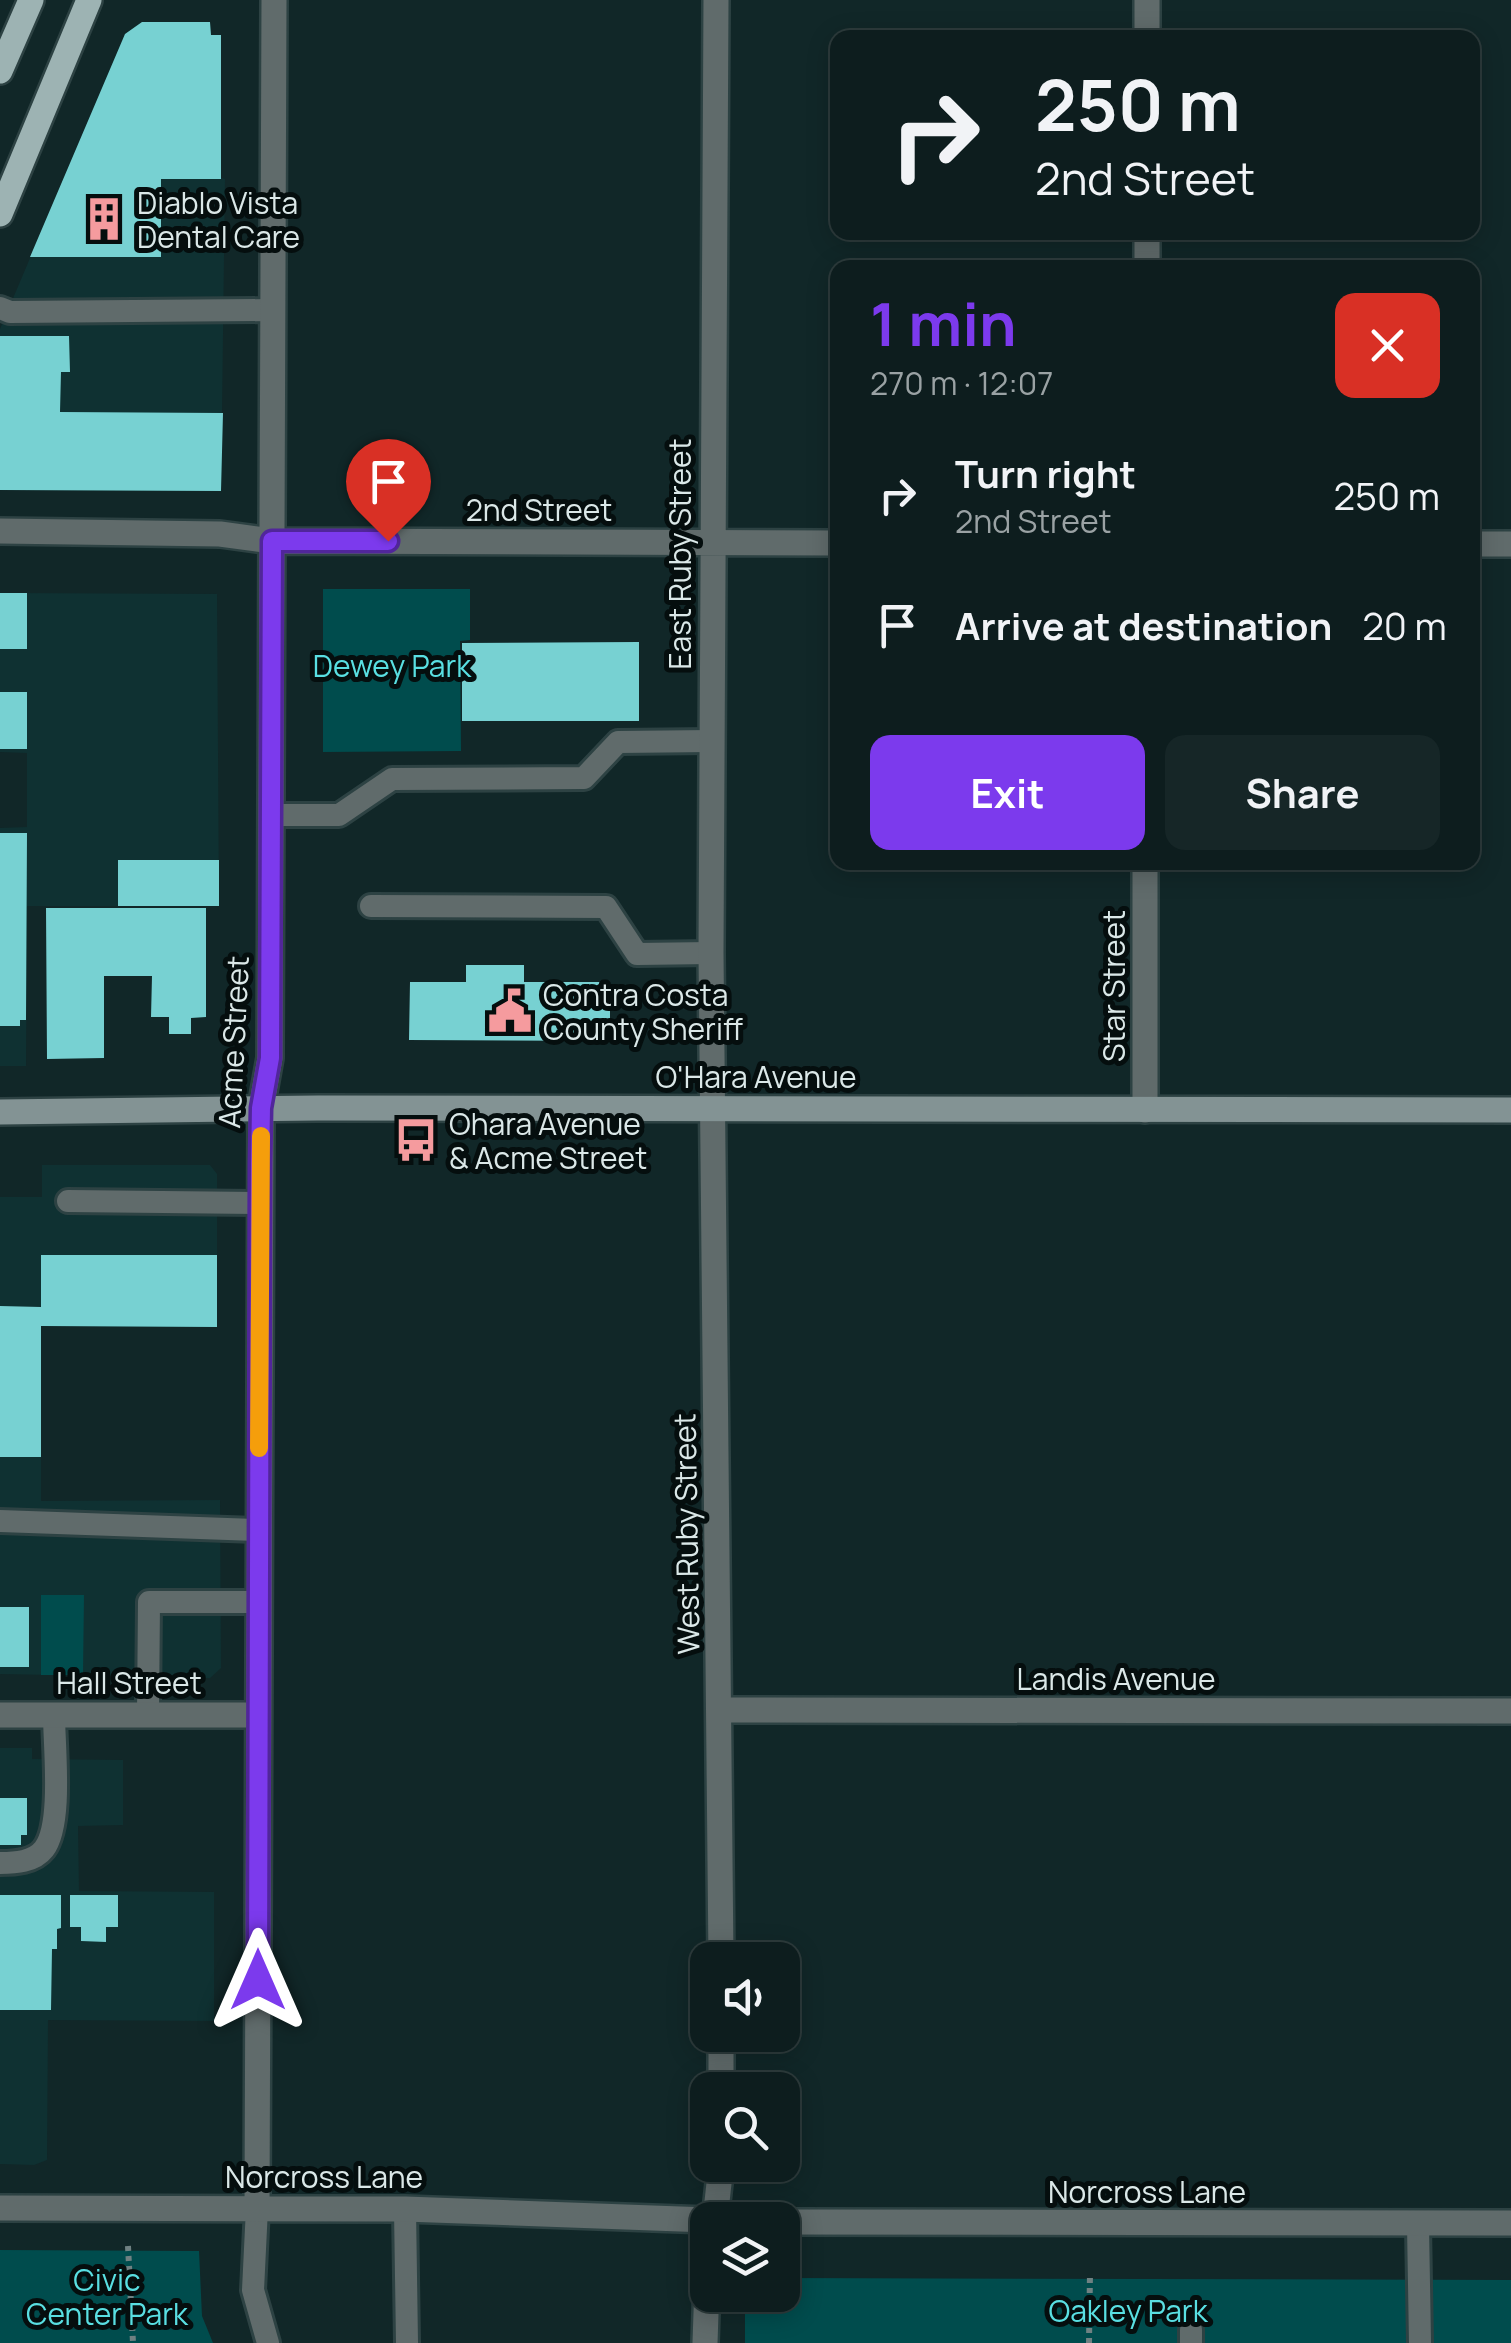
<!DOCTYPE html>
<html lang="en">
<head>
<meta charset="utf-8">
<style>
  body { margin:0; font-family:Manrope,sans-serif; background:#162627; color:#f1f3f6; height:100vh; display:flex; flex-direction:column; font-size:38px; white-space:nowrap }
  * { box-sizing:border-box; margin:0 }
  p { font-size:32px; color:#9aa2a4 }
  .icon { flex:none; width:55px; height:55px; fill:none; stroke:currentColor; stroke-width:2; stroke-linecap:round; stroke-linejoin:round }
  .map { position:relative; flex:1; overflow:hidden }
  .sheet { position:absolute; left:830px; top:260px; width:650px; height:610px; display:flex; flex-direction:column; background:#0d1d1e; border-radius:20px; box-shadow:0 5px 25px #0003,0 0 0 2px #2d3b3c }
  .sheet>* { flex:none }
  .guide { position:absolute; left:830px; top:30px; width:650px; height:210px; border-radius:20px; box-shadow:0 5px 25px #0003,0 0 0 2px #2d3b3c; background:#0d1d1e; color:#f1f3f6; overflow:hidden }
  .controls { position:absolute; left:690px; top:1942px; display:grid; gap:20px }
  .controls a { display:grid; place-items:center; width:110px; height:110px; border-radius:20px; background:#0d1d1e; box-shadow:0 5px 25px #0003,0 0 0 2px #2d3b3c; font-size:50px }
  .pin { position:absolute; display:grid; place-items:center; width:85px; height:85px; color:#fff; margin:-102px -42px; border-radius:50% 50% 50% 0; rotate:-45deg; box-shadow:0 0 10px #0007 }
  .pin .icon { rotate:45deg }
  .me { position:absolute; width:110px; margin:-55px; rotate:0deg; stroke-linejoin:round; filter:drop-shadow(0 0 8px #0008) }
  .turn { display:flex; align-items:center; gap:35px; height:210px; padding:0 40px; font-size:45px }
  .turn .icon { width:130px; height:130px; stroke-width:2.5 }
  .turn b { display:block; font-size:70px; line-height:85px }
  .round { display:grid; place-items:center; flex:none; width:105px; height:105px; border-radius:20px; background:#162627 }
  .headline { display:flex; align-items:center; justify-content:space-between; height:170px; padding:0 40px }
  h1 { font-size:60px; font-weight:700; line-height:75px; color:#7c3aed }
  .action { display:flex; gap:20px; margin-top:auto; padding:20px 40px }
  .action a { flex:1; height:115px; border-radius:20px; background:#7c3aed; color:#fff; font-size:40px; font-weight:700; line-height:115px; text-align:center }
  .action a+a { background:#162627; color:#f1f3f6 }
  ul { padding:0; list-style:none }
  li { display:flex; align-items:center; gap:30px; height:130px; padding:0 40px }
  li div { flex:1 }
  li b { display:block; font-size:38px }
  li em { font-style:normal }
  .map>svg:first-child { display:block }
  .built { fill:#0f3132 }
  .green { fill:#004c4d }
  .building { fill:#77d1d2 }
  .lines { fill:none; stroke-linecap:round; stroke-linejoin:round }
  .lane-casing { stroke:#2d4243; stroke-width:28 }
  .street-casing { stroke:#2d4243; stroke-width:30 }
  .secondary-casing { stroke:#2d4243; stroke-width:30 }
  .primary-casing { stroke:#2d4243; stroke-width:30 }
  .path { stroke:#6f8182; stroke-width:6; stroke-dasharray:5 5; stroke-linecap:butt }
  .lane { stroke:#606b6b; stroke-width:22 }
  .street { stroke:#606b6b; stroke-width:25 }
  .secondary { stroke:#839394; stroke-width:25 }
  .primary { stroke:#9db3b3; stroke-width:25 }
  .route-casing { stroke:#51269a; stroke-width:25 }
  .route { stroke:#7c3aed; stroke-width:18 }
  .slow { stroke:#f59e0b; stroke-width:18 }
  .labels { text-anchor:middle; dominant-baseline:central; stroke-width:10; stroke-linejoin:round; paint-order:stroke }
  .poi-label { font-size:30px; fill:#dbe8e8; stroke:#050e0e; text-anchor:start }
  .street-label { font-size:30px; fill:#dbe8e8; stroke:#050e0e }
  .park-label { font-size:30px; fill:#59dfe2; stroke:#050e0e }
</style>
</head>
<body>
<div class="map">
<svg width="1511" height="2343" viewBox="0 0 1511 2343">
  <rect width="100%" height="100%" fill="#112728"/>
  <path class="built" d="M 142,22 L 210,22 L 211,35 L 221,35 L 221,178 L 225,179 L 221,491 L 0,490 L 0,329 L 125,34 Z
    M 0,593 L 217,594 L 219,906 L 27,906 L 26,1066 L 0,1066 L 0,828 L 27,827 L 27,753 L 0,752 Z
    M 42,1165 L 210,1165 L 217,1174 L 217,1327 L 41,1326 L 41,1501 L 220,1500 L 221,1668 L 210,1678 L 0,1674 L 0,1197 L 42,1197 Z
    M 0,1748 L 32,1748 L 32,1759 L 123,1760 L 123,1825 L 78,1826 L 79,1891 L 214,1892 L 214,2021 L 48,2020 L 47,2160 L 34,2165 L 0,2164 Z"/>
  <path class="green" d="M 323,589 L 470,589 L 470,640 L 460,641 L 461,751 L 323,752 Z
    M 41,1595 L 84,1595 L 83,1675 L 41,1675 Z
    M 0,2250 L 199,2251 L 202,2316 L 213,2343 L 0,2343 Z
    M 783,2278 L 1511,2280 L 1511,2343 L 745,2343 L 745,2302 L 753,2295 L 782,2295 Z"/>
  <path class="building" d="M 142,22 L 210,22 L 211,35 L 221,35 L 221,179 L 161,179 L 161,257 L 30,257 L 125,34 Z
    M 0,336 L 69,336 L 70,372 L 61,372 L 60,412 L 223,413 L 221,491 L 0,490 Z
    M 0,593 L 27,593 L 27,649 L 0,649 Z
    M 639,642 L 639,721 L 462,721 L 462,643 Z
    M 0,692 L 27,692 L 27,749 L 0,749 Z
    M 0,833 L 27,833 L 26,1020 L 20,1020 L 20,1026 L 0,1026 Z
    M 118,860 L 219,860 L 219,906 L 118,906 Z
    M 46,908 L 206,908 L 206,1017 L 191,1018 L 191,1034 L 169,1034 L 169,1017 L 151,1017 L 152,976 L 104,976 L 104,1058 L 47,1059 Z
    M 466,965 L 524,965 L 524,982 L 610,982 L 610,1041 L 409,1040 L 410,982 L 466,982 Z
    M 41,1255 L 217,1255 L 217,1327 L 41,1326 L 41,1457 L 0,1457 L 0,1306 L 41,1307 Z
    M 0,1607 L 29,1607 L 29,1667 L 0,1667 Z
    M 0,1798 L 27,1798 L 27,1835 L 21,1835 L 21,1845 L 0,1845 Z
    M 0,1895 L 61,1895 L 61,1928 L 57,1929 L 57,1949 L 52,1949 L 51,2010 L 0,2010 Z
    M 70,1895 L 118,1895 L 118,1927 L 106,1927 L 106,1942 L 81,1941 L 81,1927 L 70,1927 Z"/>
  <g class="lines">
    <g class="lane-casing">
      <path id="lane" d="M 0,308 L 10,312 L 272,310
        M 271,815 L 339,815 L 392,779 L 584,778 L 618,742 L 711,741
        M 371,906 L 606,907 L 637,954 L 711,953
        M 68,1201 L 260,1203
        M 0,1521 L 259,1530
        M 148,1714 L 149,1602 L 258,1602
        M 0,1863 C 15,1863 34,1862 44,1849 C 63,1824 54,1747 54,1714
        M 257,2208 L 253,2290 L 268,2343
        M 405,2209 L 407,2343
        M 1418,2225 L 1420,2343
        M 1191,2330 L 1191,2343"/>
    </g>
    <g class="street-casing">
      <path id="street" d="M 716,0 L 711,953 L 721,1960
        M 1147,38 L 1147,0
        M 1147,268 L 1147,232
        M 0,531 L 220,534 L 272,541 L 838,543
        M 1472,544 L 1511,544
        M 1145,1110 L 1145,862
        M 721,1710 L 1511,1711
        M 0,1715 L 258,1715
        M 721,2035 L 721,2090
        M 0,2208 L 405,2209 L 708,2220
        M 257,2208 L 261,1108 L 270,1058 L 274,0
        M 715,2220 L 721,2165
        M 782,2222 L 1511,2223
        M 705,2343 L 708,2255"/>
    </g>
    <g class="secondary-casing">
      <path id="secondary" d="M 0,1112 L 318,1108 L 1511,1110"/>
    </g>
    <g class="primary-casing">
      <path id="primary" d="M 0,71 L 31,0
        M 0,214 L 89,0"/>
    </g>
    <path class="path" d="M 128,2246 L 133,2343
      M 1089,2343 L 1090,2273"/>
    <use href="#lane" class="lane"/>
    <use href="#street" class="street"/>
    <use href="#secondary" class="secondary"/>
    <use href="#primary" class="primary"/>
  </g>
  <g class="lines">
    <g class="route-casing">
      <path id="route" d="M 258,1980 L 260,1163 L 261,1108 L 270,1058 L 272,541 L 388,541"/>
    </g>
    <use href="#route" class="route"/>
    <path class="slow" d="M 259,1448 L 261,1136"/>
  </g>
  <defs>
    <g id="building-bare" transform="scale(3.45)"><path d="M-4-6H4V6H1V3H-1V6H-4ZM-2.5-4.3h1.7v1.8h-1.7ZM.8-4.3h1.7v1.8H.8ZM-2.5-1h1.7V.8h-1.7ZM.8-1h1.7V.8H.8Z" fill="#f59b9e" stroke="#050e0e" stroke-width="2.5" paint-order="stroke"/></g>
    <g id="civic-bare" transform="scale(3.45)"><path d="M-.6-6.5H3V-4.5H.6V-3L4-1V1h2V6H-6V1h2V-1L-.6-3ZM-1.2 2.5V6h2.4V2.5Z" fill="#f59b9e" stroke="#050e0e" stroke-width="2.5" paint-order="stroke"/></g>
    <g id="bus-bare" transform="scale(3.45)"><path d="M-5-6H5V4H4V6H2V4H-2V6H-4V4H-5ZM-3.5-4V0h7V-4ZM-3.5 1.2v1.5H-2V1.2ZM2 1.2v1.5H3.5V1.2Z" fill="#f59b9e" stroke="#050e0e" stroke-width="2.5" paint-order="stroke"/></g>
  </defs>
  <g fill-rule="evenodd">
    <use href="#building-bare" x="104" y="219"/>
    <use href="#civic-bare" x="510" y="1011"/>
    <use href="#bus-bare" x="416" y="1140"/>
  </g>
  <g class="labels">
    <g class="poi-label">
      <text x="137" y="202">Diablo Vista<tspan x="137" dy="34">Dental Care</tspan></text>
      <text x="543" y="994">Contra Costa<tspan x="543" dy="34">County Sheriff</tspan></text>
      <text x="449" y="1123">Ohara Avenue<tspan x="449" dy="34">&amp; Acme Street</tspan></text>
    </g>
    <g class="street-label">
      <text x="539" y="509">2nd Street</text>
      <text transform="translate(679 554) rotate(-90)">East Ruby Street</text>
      <text transform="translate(1113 986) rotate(-90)">Star Street</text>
      <text transform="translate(233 1042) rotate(-87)">Acme Street</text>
      <text x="756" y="1076">O'Hara Avenue</text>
      <text transform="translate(686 1534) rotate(-91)">West Ruby Street</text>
      <text x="1116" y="1678">Landis Avenue</text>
      <text x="129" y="1682">Hall Street</text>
      <text x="324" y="2176">Norcross Lane</text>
      <text x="1147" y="2191">Norcross Lane</text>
    </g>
    <g class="park-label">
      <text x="392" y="665">Dewey Park</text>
      <text x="107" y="2279">Civic<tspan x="107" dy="34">Center Park</tspan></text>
      <text x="1128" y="2310">Oakley Park</text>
    </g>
  </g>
</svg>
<div class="controls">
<a><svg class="icon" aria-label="sound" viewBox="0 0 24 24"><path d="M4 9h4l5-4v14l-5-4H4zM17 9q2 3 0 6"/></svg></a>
<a><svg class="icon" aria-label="search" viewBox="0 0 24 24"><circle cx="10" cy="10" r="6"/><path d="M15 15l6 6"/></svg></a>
<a><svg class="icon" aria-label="layers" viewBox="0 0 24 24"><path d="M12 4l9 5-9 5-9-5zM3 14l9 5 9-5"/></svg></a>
</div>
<div class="pin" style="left:388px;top:541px;background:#d93025"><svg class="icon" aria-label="arrive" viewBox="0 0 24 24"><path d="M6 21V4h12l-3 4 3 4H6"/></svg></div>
<svg class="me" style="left:258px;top:1980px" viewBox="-20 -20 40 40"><path d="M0-17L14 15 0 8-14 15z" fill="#7c3aed" stroke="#fff" stroke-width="4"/></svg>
<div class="guide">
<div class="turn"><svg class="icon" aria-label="right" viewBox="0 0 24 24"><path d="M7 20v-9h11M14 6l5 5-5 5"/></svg><div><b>250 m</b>2nd Street</div></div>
</div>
<section class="sheet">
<div class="headline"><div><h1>1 min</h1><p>270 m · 12:07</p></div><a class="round" style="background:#d93025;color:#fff"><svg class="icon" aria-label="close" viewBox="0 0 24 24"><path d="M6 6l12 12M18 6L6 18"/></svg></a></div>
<ul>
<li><svg class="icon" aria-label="right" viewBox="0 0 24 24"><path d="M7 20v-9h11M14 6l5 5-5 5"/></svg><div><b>Turn right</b><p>2nd Street</p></div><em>250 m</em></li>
<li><svg class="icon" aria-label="arrive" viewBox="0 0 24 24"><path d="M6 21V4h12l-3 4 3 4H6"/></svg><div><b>Arrive at destination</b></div><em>20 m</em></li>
</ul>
<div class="action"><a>Exit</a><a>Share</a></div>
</section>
</div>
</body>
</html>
